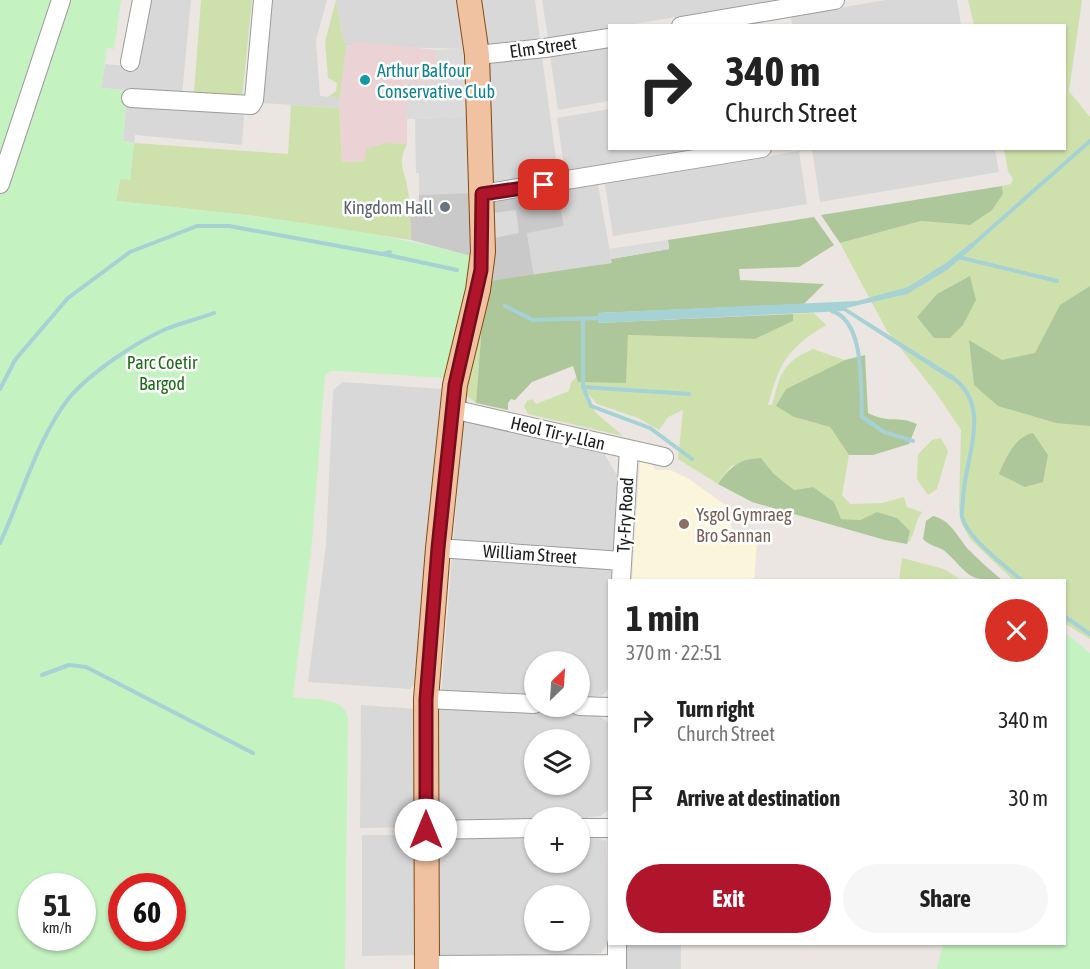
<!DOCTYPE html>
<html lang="en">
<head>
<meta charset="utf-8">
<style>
  body { margin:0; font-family:"Asap Condensed",sans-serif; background:#f6f6f6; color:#222; height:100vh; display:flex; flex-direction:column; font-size:22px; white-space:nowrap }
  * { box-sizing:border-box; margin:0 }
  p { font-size:20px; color:#767676 }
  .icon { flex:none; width:33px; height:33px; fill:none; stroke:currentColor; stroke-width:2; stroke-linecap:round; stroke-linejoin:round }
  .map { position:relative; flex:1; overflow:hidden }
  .panel { position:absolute; left:608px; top:579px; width:458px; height:366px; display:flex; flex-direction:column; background:#fff; border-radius:0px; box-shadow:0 2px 4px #0004 }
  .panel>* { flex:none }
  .hud { position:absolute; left:608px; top:24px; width:458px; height:126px; border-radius:0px; box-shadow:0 2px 4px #0004; background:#fff; color:#222; overflow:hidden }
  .needle { width:39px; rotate:25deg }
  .fabs { position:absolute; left:524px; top:651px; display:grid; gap:12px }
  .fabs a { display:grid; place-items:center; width:66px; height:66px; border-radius:50%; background:#fff; box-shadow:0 2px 4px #0004; font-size:30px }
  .speed { position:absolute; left:18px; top:873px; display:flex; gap:12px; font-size:30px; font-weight:700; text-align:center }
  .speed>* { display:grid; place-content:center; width:78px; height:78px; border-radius:50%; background:#fff; box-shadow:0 2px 4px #0004; line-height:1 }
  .speed small { font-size:15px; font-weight:400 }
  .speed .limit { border:9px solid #d22; background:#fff; color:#111 }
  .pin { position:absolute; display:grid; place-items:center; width:51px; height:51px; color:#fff; margin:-26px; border-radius:12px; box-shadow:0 3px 9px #0006 }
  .me { position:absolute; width:66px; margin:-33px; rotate:0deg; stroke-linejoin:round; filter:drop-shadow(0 0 4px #0008) }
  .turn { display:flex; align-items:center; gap:21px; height:126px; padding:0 18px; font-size:27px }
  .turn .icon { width:78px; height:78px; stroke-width:2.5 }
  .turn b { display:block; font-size:42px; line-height:51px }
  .round { display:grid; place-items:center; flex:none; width:63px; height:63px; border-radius:32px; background:#f6f6f6 }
  .headline { display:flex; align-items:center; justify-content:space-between; height:102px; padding:0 18px }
  h1 { font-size:36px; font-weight:700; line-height:45px }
  .cta { display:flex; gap:12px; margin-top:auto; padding:12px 18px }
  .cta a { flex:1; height:69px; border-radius:36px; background:#b1152c; color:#fff; font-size:24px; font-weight:700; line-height:69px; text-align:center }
  .cta a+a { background:#f6f6f6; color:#222 }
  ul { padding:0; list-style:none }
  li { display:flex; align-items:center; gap:18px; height:78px; padding:0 18px }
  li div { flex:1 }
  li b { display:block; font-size:22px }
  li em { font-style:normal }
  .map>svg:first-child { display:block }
  .residential { fill:#d9d8d8; fill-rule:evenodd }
  .commercial { fill:#ebd2d4 }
  .education { fill:#fbf6db }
  .religious { fill:#c9c9c9 }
  .grass { fill:#cee1ac }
  .forest { fill:#aec79a }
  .park { fill:#c5f2c1; fill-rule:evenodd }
  .parking { fill:#dbdbdb }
  .water { fill:#a6d1d5 }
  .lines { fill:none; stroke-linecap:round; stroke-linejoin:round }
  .stream { stroke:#a6d1d5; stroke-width:4 }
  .minor-casing { stroke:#9c9c9c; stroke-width:20 }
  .major-casing { stroke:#824b0f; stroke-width:26 }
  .minor { stroke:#fff; stroke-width:18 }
  .major { stroke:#f1c2a1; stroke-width:24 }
  .route-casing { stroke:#730e1d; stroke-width:15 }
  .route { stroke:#b1152c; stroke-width:10 }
  .culture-dot { fill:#0f9aa8; stroke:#fff; stroke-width:2 }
  .worship-dot { fill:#6b7280; stroke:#fff; stroke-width:2 }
  .education-dot { fill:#8d6e63; stroke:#fff; stroke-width:2 }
  .labels { text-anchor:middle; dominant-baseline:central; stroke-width:5; stroke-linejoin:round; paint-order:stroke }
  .street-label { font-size:18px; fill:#1b1b1b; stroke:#fff }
  .culture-label { font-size:18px; fill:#0d838f; stroke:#fff; text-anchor:start }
  .worship-label { font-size:18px; fill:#5b616d; stroke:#fff; text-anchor:end }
  .park-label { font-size:18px; fill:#1c6c16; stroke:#fff }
  .education-label { font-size:18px; fill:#785e54; stroke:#fff; text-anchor:start }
</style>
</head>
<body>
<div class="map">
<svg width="1090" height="969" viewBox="0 0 1090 969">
  <rect width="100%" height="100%" fill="#ebe6e1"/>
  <path class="residential" d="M 148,0 L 191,0 L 182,95 L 101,88 L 105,64 L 138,67 Z
    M 272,0 L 327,0 L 316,40 L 320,96 L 340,98 L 339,108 L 262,103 Z
    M 336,0 L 460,0 L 466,49 L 346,46 L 342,36 Z
    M 480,0 L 535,0 L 540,39 L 486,45 Z
    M 542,0 L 778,0 L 628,25 L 609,26 L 609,29 L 548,38 Z
    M 886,0 L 957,0 L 961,25 L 792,25 L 791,16 Z
    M 609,45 L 609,101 L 558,110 L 550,55 Z
    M 542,56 L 558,174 L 492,185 L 487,64 Z
    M 126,105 L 244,115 L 242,145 L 135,135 L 134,143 L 123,141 Z
    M 609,109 L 609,148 L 710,149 L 565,173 L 557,118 Z
    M 467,117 L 471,193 L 419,195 L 419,173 L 416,173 L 415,119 Z
    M 812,149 L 995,149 L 999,172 L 820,202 Z
    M 799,151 L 807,204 L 613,236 L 605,184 Z
    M 598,185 L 612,263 L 534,276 L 527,232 L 564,226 L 557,191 Z
    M 343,382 L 442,389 L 418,681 L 410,689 L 308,682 L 326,545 L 333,390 Z
    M 463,421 L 604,453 L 619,479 L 615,580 L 609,580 L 608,689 L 603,695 L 593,697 L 590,714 L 600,716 L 608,723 L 608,810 L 601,816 L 588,817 L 587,834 L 606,841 L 607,944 L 601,953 L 589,954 L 589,969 L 438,969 L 439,716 ZM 534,662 L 579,662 L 579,706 L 534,706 ZM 534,740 L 579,740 L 579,784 L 534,784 ZM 534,818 L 579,818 L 579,862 L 534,862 ZM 534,896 L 579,896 L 579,940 L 534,940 Z
    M 361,705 L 417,709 L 418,827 L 360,828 Z
    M 362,835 L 417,835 L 418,955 L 362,956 Z
    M 625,944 L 681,944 L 681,969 L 625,969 Z"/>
  <path class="commercial" d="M 353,41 L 436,50 L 466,49 L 467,117 L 407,119 L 407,144 L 386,143 L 366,161 L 342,162 L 339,108 L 345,50 L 346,46 L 351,47 Z"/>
  <path class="education" d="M 640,460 L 649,461 L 656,470 L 670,470 L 689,479 L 731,509 L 732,539 L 757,541 L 754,580 L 632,580 Z"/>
  <path class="religious" d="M 557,191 L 564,226 L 527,233 L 534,276 L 490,281 L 493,202 Z
    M 471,193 L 471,256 L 411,240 L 410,217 L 418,216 L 419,195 Z"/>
  <path class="grass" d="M 201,0 L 252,0 L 242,98 L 197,96 L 194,92 Z
    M 336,0 L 342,36 L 346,46 L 340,98 L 328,97 L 336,91 L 337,83 L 328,78 L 325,42 Z
    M 968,0 L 1082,0 L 1069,91 L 1090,117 L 1090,639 L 1064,623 L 1064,580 L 1013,580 L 970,539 L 961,522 L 959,507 L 961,430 L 936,393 L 887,331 L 840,243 L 921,221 L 970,225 L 1003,194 L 1002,186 L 1011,184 L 1013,179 L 1008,171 L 1004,149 L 1064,148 L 1064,26 L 974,25 Z
    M 291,105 L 339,108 L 342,162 L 365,161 L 366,149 L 386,143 L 407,144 C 396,166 406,172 408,191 C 411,207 410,224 411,240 L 255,216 L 116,201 L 120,179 L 130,179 L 134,143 L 288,154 Z
    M 814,313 L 826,325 C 787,349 780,362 768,405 L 772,405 C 780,375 782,362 813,349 L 845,360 L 786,389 L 794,417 L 830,427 L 849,455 L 842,495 L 850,504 L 882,503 L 904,497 L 907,507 L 922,512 C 914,522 916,535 907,544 L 910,531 L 877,512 L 860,520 L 841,519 L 813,487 L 794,490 L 774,474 L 761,458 L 731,466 L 718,484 L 678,459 L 683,410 L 668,417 L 659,430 L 638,418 L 597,404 L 581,386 L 596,413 L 623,436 L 528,414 L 524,406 L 527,401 L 532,399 L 536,404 L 569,391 L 571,382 L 577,377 L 578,382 L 628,335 L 755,339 L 793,321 L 793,314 Z
    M 482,323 L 476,403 L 466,395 Z
    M 941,438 L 948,451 L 937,489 L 928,495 L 917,479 L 918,454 L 932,440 Z
    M 902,558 L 944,569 L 961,580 L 899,580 Z"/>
  <path class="forest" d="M 1002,186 L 1003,194 L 992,210 L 970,225 L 921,221 L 840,243 L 821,215 Z
    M 814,217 L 834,245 L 799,267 L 739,269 L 740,280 L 824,284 L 804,304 L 598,313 L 598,323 L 793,314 L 793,321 L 755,339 L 628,335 L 626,383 L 578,382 L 573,366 L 532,382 L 515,400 L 511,399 L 508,403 L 508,410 L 476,403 L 482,323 L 490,281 L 612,263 L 611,259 L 669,249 L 668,240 Z
    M 970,276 L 976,300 L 963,325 L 950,338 L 934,338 L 917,317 L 937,294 Z
    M 1090,286 L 1090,426 L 1056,423 L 998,406 L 974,385 L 969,340 L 1002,360 L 1035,353 L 1060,305 Z
    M 865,355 L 868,413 C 889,424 897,415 917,424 L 909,444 L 873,455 L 849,455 L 830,427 L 794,417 L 776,406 L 786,389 L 845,360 Z
    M 1033,433 L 1048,455 L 1043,482 L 1025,487 L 999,474 C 1005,460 1015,436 1033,433 Z
    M 761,458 L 774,474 L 794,490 L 813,487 L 834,502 L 841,519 L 860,520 L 877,512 L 897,518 L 910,531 L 907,544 L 885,540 L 752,502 L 718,484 C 731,466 739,459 761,458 Z
    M 933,516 C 952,520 958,539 970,551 C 980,561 991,571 1002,580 C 967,581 970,575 947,553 C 940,546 930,547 923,539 L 926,521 Z"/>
  <path class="park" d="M 0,0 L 121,0 L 114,49 L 107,48 L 101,88 L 127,91 L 123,141 L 134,143 L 130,180 L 120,179 L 116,201 C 235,214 356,225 471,256 L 468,283 L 445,378 L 339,371 L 331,371 L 325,375 L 312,542 L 293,697 C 313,701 344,695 348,718 L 345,969 L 0,969 ZM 32,886 L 82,886 L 82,938 L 32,938 ZM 122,886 L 172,886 L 172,938 L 122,938 Z
    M 1064,632 L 1090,653 L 1090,969 L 937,969 L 943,944 L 1064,944 Z"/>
  <path class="parking" d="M 466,49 L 467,117 L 407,119 L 407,83 L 436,82 L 436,50 Z
    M 516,210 L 519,233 L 494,238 L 494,213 Z
    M 668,240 L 669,249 L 611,259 L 609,249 Z"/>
  <path class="water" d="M 971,243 L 975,246 L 947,270 L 907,294 L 846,308 L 954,376 L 951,380 L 844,311 L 598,323 L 598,313 L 857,301 L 908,287 L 946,263 Z"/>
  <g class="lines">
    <path class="stream" d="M 969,248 L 1090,141
      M 383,254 L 457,270
      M 958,257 L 1057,281
      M 505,306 L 533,320 L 600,318
      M 832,311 C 866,322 860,388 862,417 L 884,432 L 913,441
      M 583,318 L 583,387 L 591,406 L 650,428 L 692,459
      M 950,376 C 994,404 965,456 963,499 C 963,504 961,512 962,517 C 968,539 1005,565 1021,580
      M 583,387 L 689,394
      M 0,389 L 15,360 L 68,298 L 130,252 L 197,226 L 229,226 L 382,254 L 390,252
      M 0,543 C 22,496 37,439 69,398 C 90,373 136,342 166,329 C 181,323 198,319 214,313
      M 1064,616 L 1090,634
      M 42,675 L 69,665 L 86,667 L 253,753"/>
    <g class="minor-casing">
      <path id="minor" d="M 681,26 L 835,0
        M 477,55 L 545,48 L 609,38
        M 130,62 L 142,0
        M 131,98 L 251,105 L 254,100 L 263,0
        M 0,184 L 61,0
        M 482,194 L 762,148
        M 452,409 L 664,457
        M 438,548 L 622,561
        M 621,580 L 629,449
        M 426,699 L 534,704
        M 579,706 L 609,707
        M 579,828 L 609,828
        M 426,830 L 534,828
        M 427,965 L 617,964
        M 617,969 L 617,944"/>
    </g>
    <g class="major-casing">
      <path id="major" d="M 427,969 L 426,699 L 438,548 L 455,385 L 478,290 L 483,252 L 477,55 L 469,0"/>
    </g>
    <use href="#minor" class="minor"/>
    <use href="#major" class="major"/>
  </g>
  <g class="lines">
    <g class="route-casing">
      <path id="route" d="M 426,830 L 426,699 L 438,548 L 455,385 L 481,270 L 482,194 L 544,185"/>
    </g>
    <use href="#route" class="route"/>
  </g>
  <circle class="culture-dot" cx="365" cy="80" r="6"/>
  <circle class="worship-dot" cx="445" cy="207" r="6"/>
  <circle class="education-dot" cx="684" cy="524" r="6"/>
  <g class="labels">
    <g class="street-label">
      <text transform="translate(543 47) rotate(-8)">Elm Street</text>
      <text transform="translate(558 433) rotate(13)">Heol Tir-y-Llan</text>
      <text transform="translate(625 515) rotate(-87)">Ty-Fry Road</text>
      <text transform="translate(530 554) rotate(4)">William Street</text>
    </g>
    <g class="culture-label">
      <text x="377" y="70">Arthur Balfour<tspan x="377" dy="21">Conservative Club</tspan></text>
    </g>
    <g class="worship-label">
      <text x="433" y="207">Kingdom Hall</text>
    </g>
    <g class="park-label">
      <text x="162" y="362">Parc Coetir<tspan x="162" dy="21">Bargod</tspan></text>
    </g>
    <g class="education-label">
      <text x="696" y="514">Ysgol Gymraeg<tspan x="696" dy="21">Bro Sannan</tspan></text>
    </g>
  </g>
</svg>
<div class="fabs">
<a><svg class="needle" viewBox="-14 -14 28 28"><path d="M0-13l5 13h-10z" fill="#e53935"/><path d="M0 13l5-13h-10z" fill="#767676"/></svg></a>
<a><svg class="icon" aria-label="layers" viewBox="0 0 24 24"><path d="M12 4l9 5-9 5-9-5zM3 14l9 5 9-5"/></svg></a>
<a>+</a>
<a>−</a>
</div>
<div class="speed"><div>51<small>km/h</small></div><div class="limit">60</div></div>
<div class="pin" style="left:544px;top:185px;background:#d93025"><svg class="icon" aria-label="arrive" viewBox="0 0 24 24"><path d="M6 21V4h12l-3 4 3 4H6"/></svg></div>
<svg class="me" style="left:426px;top:830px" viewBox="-20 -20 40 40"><circle r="19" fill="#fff"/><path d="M0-13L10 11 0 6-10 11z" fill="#b1152c"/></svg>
<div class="hud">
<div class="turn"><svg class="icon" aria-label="right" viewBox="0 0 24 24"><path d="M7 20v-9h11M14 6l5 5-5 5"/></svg><div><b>340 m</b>Church Street</div></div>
</div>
<section class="panel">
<div class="headline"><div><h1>1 min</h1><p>370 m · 22:51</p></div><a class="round" style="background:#d93025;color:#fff"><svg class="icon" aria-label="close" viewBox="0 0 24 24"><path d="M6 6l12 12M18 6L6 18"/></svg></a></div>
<ul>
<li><svg class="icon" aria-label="right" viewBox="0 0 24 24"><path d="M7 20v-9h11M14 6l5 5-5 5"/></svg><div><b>Turn right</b><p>Church Street</p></div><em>340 m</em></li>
<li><svg class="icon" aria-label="arrive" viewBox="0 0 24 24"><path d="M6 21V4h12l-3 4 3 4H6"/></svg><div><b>Arrive at destination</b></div><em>30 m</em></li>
</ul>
<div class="cta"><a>Exit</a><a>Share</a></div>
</section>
</div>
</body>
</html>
